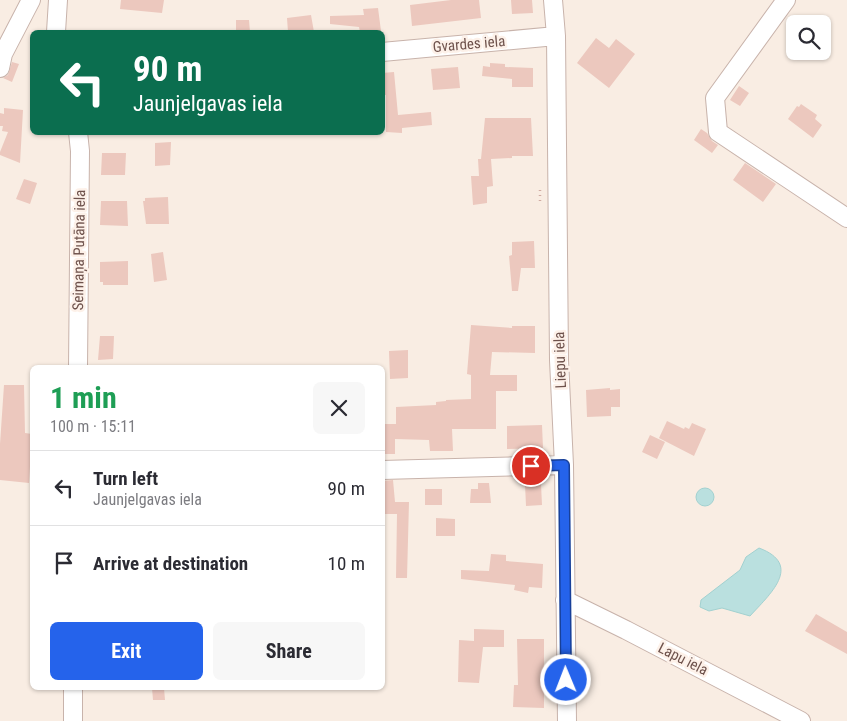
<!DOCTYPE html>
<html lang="en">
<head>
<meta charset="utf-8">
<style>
  body { margin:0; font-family:"Roboto Condensed",sans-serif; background:#f7f7f7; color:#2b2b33; height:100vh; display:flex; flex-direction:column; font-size:19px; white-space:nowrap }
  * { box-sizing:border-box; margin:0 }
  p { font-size:16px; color:#7c7c81 }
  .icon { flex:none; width:28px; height:28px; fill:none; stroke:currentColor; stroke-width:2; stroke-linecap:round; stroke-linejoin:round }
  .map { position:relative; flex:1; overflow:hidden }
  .side { position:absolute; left:30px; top:365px; width:355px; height:325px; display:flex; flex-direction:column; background:#fff; border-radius:8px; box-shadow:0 1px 4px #0004 }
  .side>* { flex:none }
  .top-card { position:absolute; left:30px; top:30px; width:355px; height:105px; border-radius:8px; box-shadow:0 1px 4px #0004; background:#0b6e4f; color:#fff; overflow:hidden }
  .buttons { position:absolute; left:786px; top:15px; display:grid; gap:10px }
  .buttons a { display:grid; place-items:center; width:45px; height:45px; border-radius:8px; background:#fff; box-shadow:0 1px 4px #0004; font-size:25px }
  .pin { position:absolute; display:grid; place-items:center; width:42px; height:42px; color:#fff; margin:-21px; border:2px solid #fff; border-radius:50%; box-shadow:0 1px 5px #0007 }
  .me { position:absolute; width:55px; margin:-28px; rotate:359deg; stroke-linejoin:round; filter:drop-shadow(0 0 4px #0008) }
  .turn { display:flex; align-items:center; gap:18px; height:105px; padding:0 20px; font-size:22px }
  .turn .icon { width:65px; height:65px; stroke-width:2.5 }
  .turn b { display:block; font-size:35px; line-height:42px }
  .round { display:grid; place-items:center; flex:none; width:52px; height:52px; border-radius:8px; background:#f7f7f7 }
  .headline { display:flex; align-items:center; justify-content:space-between; height:85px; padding:0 20px }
  h1 { font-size:30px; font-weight:700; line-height:38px; color:#1e9e55 }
  .cta { display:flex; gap:10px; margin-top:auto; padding:10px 20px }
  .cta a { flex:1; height:58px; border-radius:8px; background:#2563eb; color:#fff; font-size:20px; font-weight:700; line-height:58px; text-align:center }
  .cta a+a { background:#f7f7f7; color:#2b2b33 }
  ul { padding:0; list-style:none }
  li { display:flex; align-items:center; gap:15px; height:75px; padding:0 20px; border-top:1px solid #e1e1e2 }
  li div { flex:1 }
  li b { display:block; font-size:19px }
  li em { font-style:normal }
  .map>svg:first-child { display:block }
  .water { fill:#bae0df; stroke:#a2d1d0 }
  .building { fill:#ecc8be }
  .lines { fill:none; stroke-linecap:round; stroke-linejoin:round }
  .street-casing { stroke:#c8b3ab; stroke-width:20 }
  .path { stroke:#d0aba2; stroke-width:2.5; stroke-dasharray:1 4; stroke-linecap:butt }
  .street { stroke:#fff; stroke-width:18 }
  .route-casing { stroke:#184099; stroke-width:12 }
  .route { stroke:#2563eb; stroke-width:9 }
  .labels { text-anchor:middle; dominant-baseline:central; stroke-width:5; stroke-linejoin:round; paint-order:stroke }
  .street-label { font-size:15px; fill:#6e524c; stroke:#fdf1e9 }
</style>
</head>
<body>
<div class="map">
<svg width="847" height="721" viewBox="0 0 847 721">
  <rect width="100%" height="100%" fill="#f9ede3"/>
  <path class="water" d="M696 497a9 9 0 1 1 18 0a9 9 0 1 1-18 0Z
    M 759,548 C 804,565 769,595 750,616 L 722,608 L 709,611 L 700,607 L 701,600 L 740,570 L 746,557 Z"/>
  <path class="building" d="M 121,0 L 164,0 L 162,13 L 120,9 Z
    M 451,0 L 479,0 L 481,18 L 412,26 L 410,5 Z
    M 511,0 L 532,0 L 533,13 L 512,14 Z
    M 378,8 L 381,31 L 360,32 L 359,27 L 330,24 L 330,16 L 364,15 L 363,9 Z
    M 311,15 L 314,32 L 288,32 L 287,18 Z
    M 236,20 L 249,20 L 250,32 L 236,32 Z
    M 596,38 L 609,48 L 616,39 L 635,54 L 609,88 L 577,63 Z
    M 12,62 L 19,64 L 12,82 L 3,78 L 8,75 Z
    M 490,63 L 505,64 L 505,67 L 533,68 L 533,87 L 512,87 L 512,79 L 482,76 L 483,66 L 490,67 Z
    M 458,67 L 460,88 L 433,90 L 431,69 Z
    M 394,72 L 398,115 L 431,112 L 432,125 L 402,128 L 402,133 L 386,132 L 386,95 L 382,95 L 382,73 Z
    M 739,86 L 749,93 L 740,106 L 730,100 Z
    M 801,104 L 817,115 L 815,119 L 822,125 L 813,138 L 788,119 L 797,106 L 799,107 Z
    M 4,108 L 23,110 L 20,163 L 0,155 L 0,152 L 8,132 L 2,131 L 3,126 L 0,126 L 0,113 L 4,114 Z
    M 485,118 L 531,118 L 533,156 L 512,156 L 512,158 L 491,159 L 493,186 L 487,187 L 487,203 L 473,205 L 471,176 L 479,176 L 478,159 L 481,159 Z
    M 701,129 L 707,133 L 712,141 L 718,145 L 712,153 L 694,140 Z
    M 171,142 L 170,165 L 155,166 L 155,143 Z
    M 102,153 L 126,153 L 125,175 L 101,175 Z
    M 745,163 L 776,184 L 763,202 L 733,180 Z
    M 24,179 L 37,183 L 30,204 L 16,199 Z
    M 168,197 L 169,224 L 146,224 L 143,201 L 145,201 L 145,198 Z
    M 101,201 L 127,201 L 128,226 L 100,225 Z
    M 534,241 L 535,268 L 521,268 L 518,291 L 512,291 L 509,256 L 512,255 L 512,242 Z
    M 163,252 L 167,280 L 154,282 L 151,254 Z
    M 128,261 L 128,285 L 103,285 L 103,282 L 100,282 L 100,262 Z
    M 471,325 L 512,328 L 512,326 L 535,326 L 535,353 L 492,352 L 490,375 L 517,375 L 517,391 L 496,391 L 496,429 L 452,429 L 453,451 L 430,451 L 429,440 L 395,439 L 395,454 L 382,454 L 382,424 L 396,424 L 396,407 L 436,405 L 436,402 L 446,401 L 446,400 L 471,399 L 471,375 L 467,374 Z
    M 100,336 L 114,336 L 113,359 L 98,360 Z
    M 408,350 L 408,378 L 390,379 L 389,351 Z
    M 4,385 L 24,385 L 25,433 L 32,434 L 29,483 L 0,480 L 0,444 Z
    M 610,388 L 610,390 L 620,389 L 620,407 L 611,407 L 611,416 L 587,417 L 586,390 Z
    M 667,421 L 684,429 L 685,427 L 689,429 L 692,423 L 706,429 L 694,456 L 659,438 Z
    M 542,425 L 543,448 L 507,449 L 507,426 Z
    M 650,435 L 665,442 L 657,459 L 642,452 Z
    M 393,480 L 395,502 L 409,502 L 407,578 L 396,578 L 397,514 L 382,514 L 382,481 Z
    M 478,483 L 489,483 L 491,503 L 470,503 L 471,489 L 478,489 Z
    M 525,484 L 541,484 L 542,505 L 526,506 Z
    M 425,489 L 442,489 L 442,505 L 425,505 Z
    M 436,518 L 455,519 L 455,536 L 436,536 Z
    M 491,554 L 506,555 L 506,561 L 543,564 L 542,588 L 529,587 L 528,593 L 514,590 L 515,585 L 461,579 L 461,570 L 489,571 Z
    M 816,614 L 847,632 L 847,654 L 805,631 Z
    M 474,629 L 504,630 L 504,647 L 483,647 L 479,683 L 458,682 L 459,640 L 474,641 Z
    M 517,639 L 544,639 L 544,708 L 513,707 L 514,685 L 518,685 Z
    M 152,688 L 164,688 L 165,700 L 153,700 Z"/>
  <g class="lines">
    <g class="street-casing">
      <path id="street" d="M 553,0 L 556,36 L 559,360 L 564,465 L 567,721
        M 786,0 L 715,98 L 718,132 L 847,218
        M 56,32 L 58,0
        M 382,52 L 556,36
        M 0,68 L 3,54 L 31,0
        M 78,132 L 80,151 L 78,368
        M 382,470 L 564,465
        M 565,600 L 626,630 L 801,721
        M 73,721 L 73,688"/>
    </g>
    <path class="path" d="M 540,190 L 540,202"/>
    <use href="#street" class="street"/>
  </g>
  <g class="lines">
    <g class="route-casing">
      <path id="route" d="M 531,466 L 564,465 L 566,680"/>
    </g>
    <use href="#route" class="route"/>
  </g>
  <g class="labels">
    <g class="street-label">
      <text transform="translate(469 44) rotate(-5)">Gvardes iela</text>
      <text transform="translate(79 250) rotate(-89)">Seimaņa Putāna iela</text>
      <text transform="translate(560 360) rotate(-92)">Liepu iela</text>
      <text transform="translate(683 659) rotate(27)">Lapu iela</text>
    </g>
  </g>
</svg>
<div class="buttons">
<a><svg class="icon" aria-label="search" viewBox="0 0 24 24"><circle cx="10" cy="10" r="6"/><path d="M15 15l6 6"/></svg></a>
</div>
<div class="pin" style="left:531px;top:466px;background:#d93025"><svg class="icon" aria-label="arrive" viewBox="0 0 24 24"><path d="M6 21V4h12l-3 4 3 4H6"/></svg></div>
<svg class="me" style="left:566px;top:680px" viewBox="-20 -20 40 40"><circle r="17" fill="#2563eb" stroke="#fff" stroke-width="3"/><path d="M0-11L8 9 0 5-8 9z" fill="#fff"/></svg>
<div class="top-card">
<div class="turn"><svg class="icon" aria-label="left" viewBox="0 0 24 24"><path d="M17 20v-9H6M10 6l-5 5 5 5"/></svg><div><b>90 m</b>Jaunjelgavas iela</div></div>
</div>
<section class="side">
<div class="headline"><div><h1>1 min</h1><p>100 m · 15:11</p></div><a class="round"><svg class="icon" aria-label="close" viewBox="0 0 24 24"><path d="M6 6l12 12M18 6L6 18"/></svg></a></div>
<ul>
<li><svg class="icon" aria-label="left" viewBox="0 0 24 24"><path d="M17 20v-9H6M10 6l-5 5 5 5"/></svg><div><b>Turn left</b><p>Jaunjelgavas iela</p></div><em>90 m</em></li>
<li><svg class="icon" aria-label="arrive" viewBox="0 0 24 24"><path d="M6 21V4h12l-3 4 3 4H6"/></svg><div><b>Arrive at destination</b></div><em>10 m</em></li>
</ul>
<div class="cta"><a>Exit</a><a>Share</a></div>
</section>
</div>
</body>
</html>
